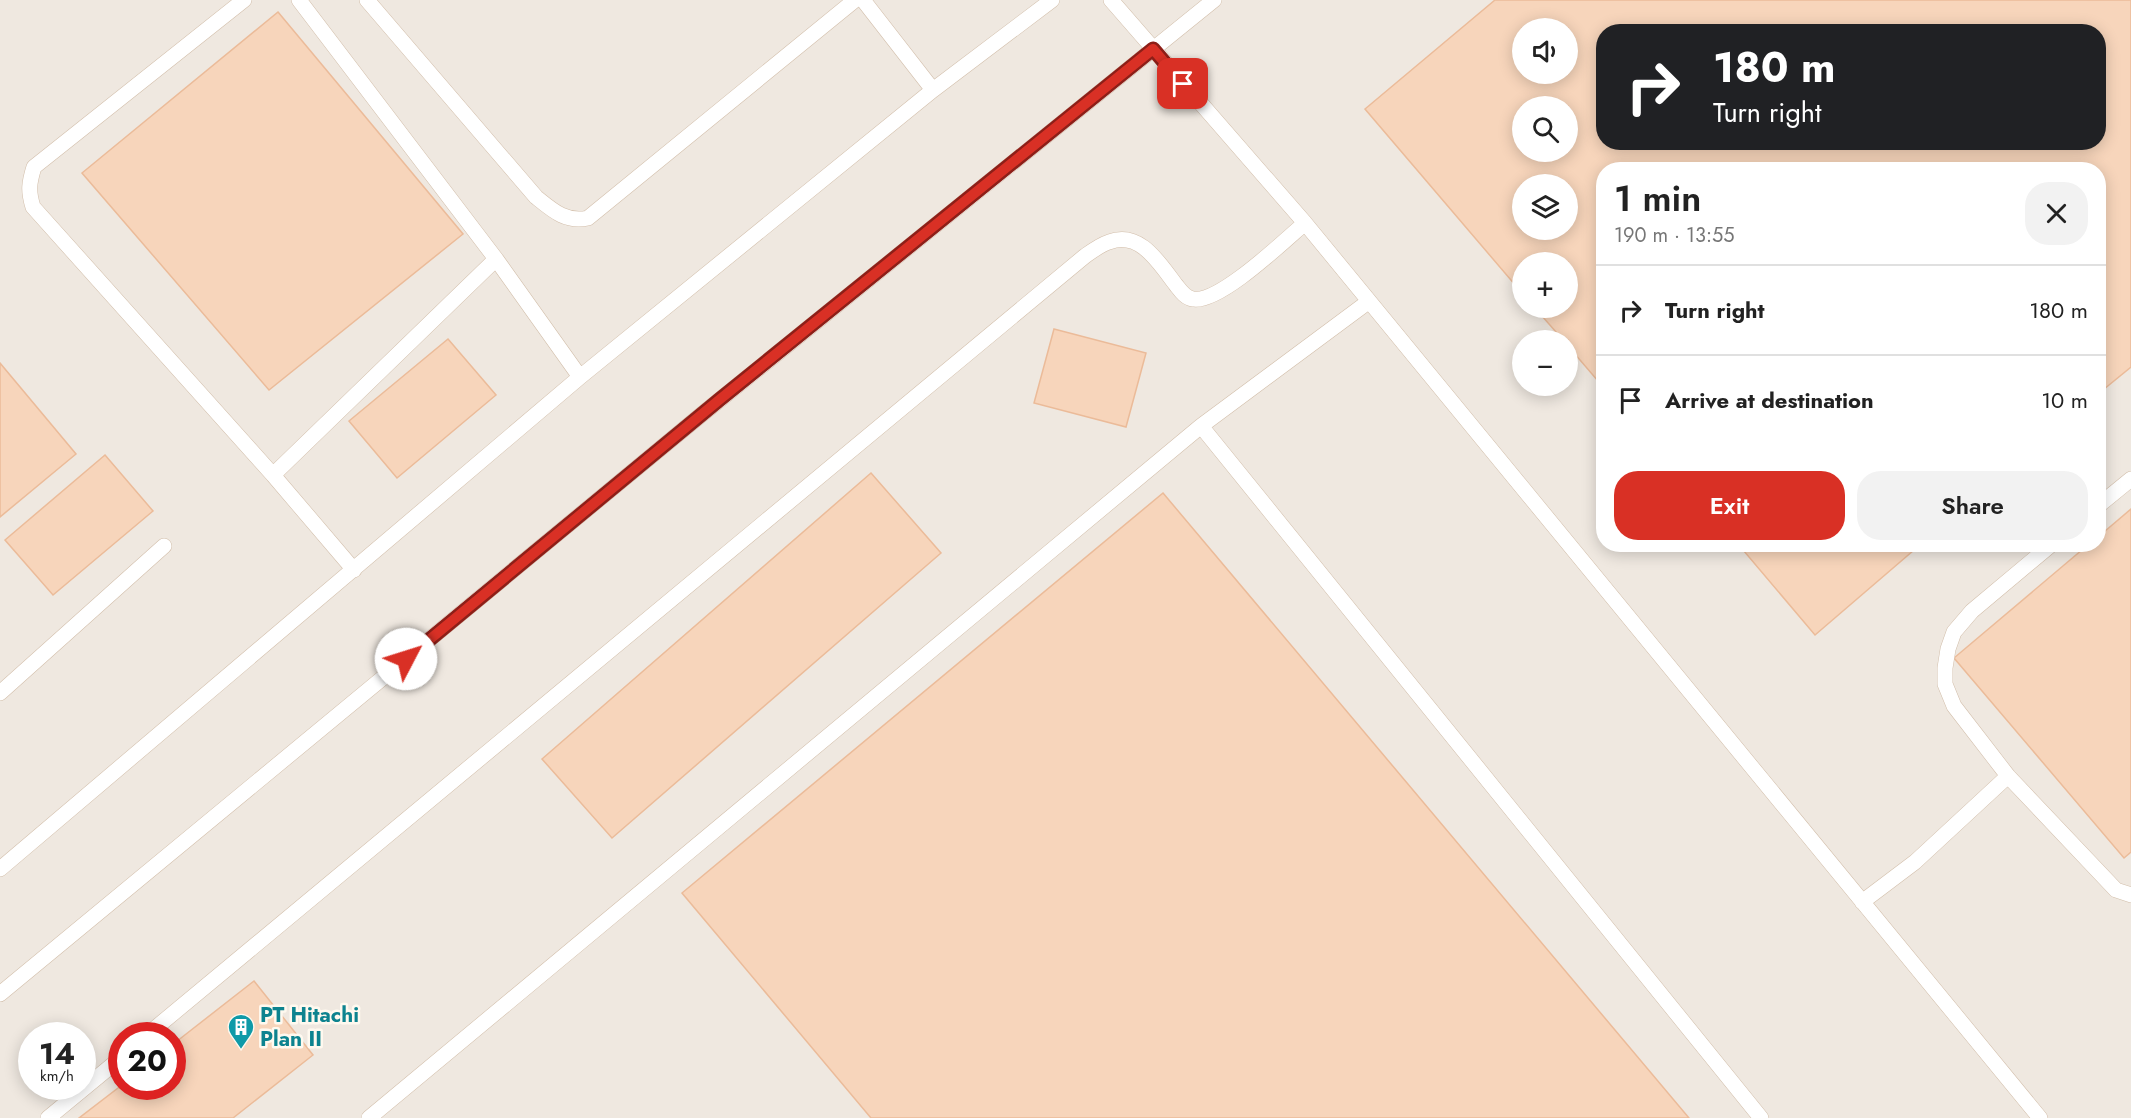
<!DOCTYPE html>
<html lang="en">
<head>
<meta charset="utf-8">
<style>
  body { margin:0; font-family:Jost,sans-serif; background:#f2f2f2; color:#222; height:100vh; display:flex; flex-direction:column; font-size:22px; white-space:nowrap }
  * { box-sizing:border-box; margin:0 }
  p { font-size:20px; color:#767676 }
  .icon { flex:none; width:33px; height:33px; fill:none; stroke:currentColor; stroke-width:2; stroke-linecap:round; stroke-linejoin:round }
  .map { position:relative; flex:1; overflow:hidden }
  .details { position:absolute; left:1596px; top:162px; width:510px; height:390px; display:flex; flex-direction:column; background:#fff; border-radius:24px; box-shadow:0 3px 15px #0003 }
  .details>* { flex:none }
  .hud { position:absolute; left:1596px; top:24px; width:510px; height:126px; border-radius:24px; box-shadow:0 3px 15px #0003; background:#202124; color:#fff; overflow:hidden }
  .tools { position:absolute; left:1512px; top:18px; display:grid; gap:12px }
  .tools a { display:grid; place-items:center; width:66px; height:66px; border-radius:50%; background:#fff; box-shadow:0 3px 15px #0003; font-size:30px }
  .speed { position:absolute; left:18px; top:1022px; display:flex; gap:12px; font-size:30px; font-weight:700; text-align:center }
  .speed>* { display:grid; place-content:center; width:78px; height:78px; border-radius:50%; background:#fff; box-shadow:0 3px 15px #0003; line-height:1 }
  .speed small { font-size:15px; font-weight:400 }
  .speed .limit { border:9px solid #d22; background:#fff; color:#111 }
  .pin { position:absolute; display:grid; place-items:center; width:51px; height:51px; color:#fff; margin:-26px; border-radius:12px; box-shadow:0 3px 9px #0006 }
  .me { position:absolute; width:66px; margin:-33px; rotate:50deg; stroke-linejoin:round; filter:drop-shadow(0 0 4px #0008) }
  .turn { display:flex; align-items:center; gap:21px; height:126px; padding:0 18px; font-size:27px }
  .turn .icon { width:78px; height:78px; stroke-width:2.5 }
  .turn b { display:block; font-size:42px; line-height:51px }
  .round { display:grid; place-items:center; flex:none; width:63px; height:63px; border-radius:24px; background:#f2f2f2 }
  .headline { display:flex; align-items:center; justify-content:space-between; height:102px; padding:0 18px }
  h1 { font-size:36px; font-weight:600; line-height:45px }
  .button { display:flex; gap:12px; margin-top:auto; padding:12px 18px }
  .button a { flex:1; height:69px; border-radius:24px; background:#d93025; color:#fff; font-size:24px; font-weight:600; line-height:69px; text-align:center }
  .button a+a { background:#f2f2f2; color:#222 }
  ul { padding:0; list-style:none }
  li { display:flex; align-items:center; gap:18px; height:90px; padding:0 18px; border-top:2px solid #e0e0e0 }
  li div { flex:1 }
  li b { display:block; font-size:22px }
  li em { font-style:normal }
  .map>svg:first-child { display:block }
  .industrial { fill:#efe8e0; fill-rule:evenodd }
  .building { fill:#f7d5bb; stroke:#ebbb99; stroke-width:1.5; fill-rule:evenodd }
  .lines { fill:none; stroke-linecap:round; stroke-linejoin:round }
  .service-casing { stroke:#d2beaa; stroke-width:16 }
  .service { stroke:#fff; stroke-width:15 }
  .route-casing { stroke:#8d1f18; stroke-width:15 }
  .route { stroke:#d93025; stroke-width:10 }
  .labels { text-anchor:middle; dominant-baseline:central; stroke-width:5; stroke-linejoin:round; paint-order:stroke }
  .culture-label { font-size:21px; font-weight:bold; fill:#0d838f; stroke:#fff9ef; text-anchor:start }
</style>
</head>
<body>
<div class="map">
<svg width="2131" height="1118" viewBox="0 0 2131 1118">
  <rect width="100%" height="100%" fill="#fef6e6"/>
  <path class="industrial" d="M 0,0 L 2131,0 L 2131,1118 L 0,1118 ZM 1522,28 L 1568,28 L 1568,74 L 1522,74 ZM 1604,32 L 2098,32 L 2098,142 L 1604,142 ZM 1522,106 L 1568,106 L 1568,152 L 1522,152 ZM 1604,170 L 2098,170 L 2098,544 L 1604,544 ZM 1522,184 L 1568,184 L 1568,230 L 1522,230 ZM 1522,262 L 1568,262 L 1568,308 L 1522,308 ZM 1522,340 L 1568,340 L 1568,386 L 1522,386 ZM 32,1035 L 82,1035 L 82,1086 L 32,1086 ZM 122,1035 L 172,1035 L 172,1086 L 122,1086 Z"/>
  <path class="building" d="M 1495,0 L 2131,0 L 2131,367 L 2098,394 L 2098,170 L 1604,170 L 1604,388 L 1568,346 L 1568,340 L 1563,340 L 1535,308 L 1568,308 L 1568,262 L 1522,262 L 1522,293 L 1365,109 ZM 1522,28 L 1568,28 L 1568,74 L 1522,74 ZM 1604,32 L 2098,32 L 2098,142 L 1604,142 ZM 1522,106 L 1568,106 L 1568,152 L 1522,152 ZM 1522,184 L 1568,184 L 1568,230 L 1522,230 Z
    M 278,12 L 463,234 L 269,390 L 82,173 Z
    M 1054,329 L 1146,353 L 1126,427 L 1034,403 Z
    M 448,339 L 496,395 L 397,478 L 349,421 Z
    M 0,363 L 76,454 L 0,517 Z
    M 105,455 L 153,511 L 53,595 L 5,540 Z
    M 871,473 L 941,553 L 612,838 L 542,759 Z
    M 1163,493 L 1689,1118 L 871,1118 L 682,893 Z
    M 2131,509 L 2131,852 L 2124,858 L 1954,658 L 2089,544 L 2098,544 L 2098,537 Z
    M 1738,544 L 1921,544 L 1815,635 Z
    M 254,981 L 313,1055 L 233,1118 L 79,1118 L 122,1085 L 172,1086 L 172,1045 Z"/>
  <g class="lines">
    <g class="service-casing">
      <path id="service" d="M 244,0 L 34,167 C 29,183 28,191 33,207 L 273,475 L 354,570
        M 299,0 L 496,259 L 580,377
        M 367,0 L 536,197 C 552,210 566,223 588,218 L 855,0
        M 863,0 L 933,90
        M 1111,0 L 1305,223 L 2040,1118
        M 1201,426 L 1761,1118
        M 273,475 L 496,259
        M 2098,506 L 2131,479
        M 2052,544 L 1972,611 L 1954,632 L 1948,649 L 1945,668 L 1945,684 L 1954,706 L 2008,776 L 2116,890 L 2131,895
        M 0,693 L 164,546
        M 0,869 L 580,377 L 933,90 L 1052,0
        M 1862,902 L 1915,862 L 2008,776
        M 0,994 L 701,415 L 1214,0
        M 147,1035 L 1085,256 C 1092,251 1100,245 1109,242 C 1140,230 1159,263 1176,285 C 1180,290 1185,298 1193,299 C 1219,304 1285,240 1305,223
        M 48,1118 L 122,1057
        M 369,1118 L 1201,426 L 1368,302"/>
    </g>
    <use href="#service" class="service"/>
  </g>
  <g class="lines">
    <g class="route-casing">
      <path id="route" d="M 406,659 L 719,400 L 1153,49 L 1183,84"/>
    </g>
    <use href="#route" class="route"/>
  </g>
  <defs>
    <g id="building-pin" transform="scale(1.35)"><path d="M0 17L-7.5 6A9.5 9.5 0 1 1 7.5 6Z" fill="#0f9aa8" stroke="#fff9ef"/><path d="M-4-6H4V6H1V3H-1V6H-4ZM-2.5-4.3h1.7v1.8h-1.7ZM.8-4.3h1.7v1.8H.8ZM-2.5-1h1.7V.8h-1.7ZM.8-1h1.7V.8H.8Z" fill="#fff"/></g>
  </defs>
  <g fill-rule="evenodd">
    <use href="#building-pin" x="241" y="1027"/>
  </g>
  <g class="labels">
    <g class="culture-label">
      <text x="260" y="1015">PT Hitachi<tspan x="260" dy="24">Plan II</tspan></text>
    </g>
  </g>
</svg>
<div class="tools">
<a><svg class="icon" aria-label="sound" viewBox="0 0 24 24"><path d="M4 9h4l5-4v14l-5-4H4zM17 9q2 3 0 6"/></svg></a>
<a><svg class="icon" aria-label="search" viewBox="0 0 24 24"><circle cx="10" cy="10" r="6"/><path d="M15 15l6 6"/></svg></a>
<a><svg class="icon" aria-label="layers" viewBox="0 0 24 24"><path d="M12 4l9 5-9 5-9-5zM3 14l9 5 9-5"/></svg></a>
<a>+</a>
<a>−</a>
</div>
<div class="speed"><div>14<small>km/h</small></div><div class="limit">20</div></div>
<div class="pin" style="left:1183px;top:84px;background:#d93025"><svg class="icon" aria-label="arrive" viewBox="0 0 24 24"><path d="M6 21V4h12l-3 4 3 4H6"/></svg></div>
<svg class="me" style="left:406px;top:659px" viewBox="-20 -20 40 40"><circle r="19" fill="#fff"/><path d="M0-13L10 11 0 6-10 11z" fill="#d93025"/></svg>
<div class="hud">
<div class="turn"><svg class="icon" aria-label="right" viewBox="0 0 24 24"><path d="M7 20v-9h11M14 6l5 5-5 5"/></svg><div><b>180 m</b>Turn right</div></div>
</div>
<section class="details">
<div class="headline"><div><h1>1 min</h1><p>190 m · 13:55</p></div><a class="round"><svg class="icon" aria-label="close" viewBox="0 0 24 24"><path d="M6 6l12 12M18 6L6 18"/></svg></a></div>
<ul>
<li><svg class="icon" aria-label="right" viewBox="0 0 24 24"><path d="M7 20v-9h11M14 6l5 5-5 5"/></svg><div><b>Turn right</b></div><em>180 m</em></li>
<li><svg class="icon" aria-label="arrive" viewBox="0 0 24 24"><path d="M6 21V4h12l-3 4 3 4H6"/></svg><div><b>Arrive at destination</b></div><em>10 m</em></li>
</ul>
<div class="button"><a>Exit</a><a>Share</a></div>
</section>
</div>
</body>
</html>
